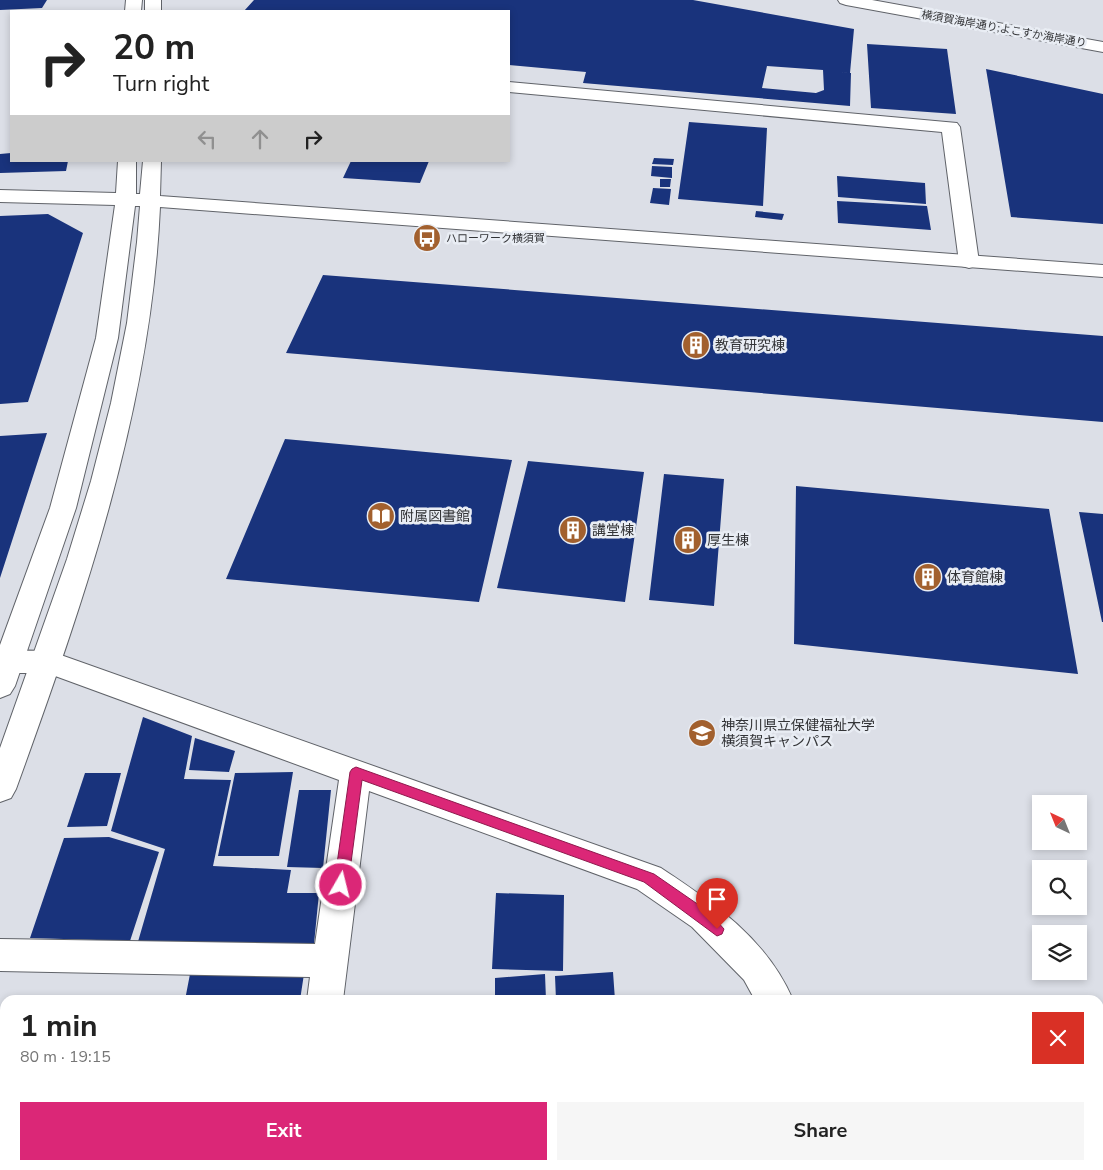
<!DOCTYPE html>
<html lang="en">
<head>
<meta charset="utf-8">
<style>
  body { margin:0; font-family:"Nunito Sans","Noto Sans JP",sans-serif; background:#f6f6f6; color:#222; height:100vh; display:flex; flex-direction:column; font-size:19px; white-space:nowrap }
  * { box-sizing:border-box; margin:0 }
  p { font-size:16px; color:#767676 }
  .icon { flex:none; width:28px; height:28px; fill:none; stroke:currentColor; stroke-width:2; stroke-linecap:round; stroke-linejoin:round }
  .map { position:relative; flex:1; overflow:hidden }
  .sheet { position:absolute; left:0px; top:995px; width:1104px; height:175px; display:flex; flex-direction:column; background:#fff; border-radius:15px 15px 0 0; box-shadow:0 2px 8px #0003 }
  .sheet>* { flex:none }
  .banner { position:absolute; left:10px; top:10px; width:500px; height:152px; border-radius:0px; box-shadow:0 2px 8px #0003; background:#fff; color:#222; overflow:hidden }
  .needle { width:32px; rotate:317deg }
  .controls { position:absolute; left:1032px; top:795px; display:grid; gap:10px }
  .controls a { display:grid; place-items:center; width:55px; height:55px; border-radius:0px; background:#fff; box-shadow:0 2px 8px #0003; font-size:25px }
  .pin { position:absolute; display:grid; place-items:center; width:42px; height:42px; color:#fff; margin:-51px -21px; border-radius:50% 50% 50% 0; rotate:-45deg; box-shadow:0 0 5px #0007 }
  .pin .icon { rotate:45deg }
  .me { position:absolute; width:55px; margin:-28px; rotate:8deg; stroke-linejoin:round; filter:drop-shadow(0 0 4px #0008) }
  .turn { display:flex; align-items:center; gap:18px; height:105px; padding:0 20px; font-size:22px }
  .turn .icon { width:65px; height:65px; stroke-width:2.5 }
  .turn b { display:block; font-size:35px; line-height:42px }
  .lanes { display:flex; align-items:center; height:48px; padding:0 20px; background:#0003; justify-content:center; gap:25px; direction:ltr }
  .lanes .off { opacity:.35 }
  .round { display:grid; place-items:center; flex:none; width:52px; height:52px; border-radius:0px; background:#f6f6f6 }
  .head { display:flex; align-items:center; justify-content:space-between; height:85px; padding:0 20px }
  h1 { font-size:30px; font-weight:700; line-height:38px }
  .action { display:flex; gap:10px; margin-top:auto; padding:10px 20px }
  .action a { flex:1; height:58px; border-radius:0px; background:#db2777; color:#fff; font-size:20px; font-weight:700; line-height:58px; text-align:center }
  .action a+a { background:#f6f6f6; color:#222 }
  .map>svg:first-child { display:block }
  .building { fill:#19337c; fill-rule:evenodd }
  .lines { fill:none; stroke-linecap:round; stroke-linejoin:round }
  .minor-casing { stroke:#606369; stroke-width:2 }
  .tertiary-casing { stroke:#606369; stroke-width:2 }
  .minor { fill:#fff; fill-rule:evenodd }
  .tertiary { fill:#fff; fill-rule:evenodd }
  .route { fill:#db2777; stroke:#8e194d }
  .labels { text-anchor:middle; dominant-baseline:central; stroke-width:5; stroke-linejoin:round; paint-order:stroke }
  .far-street-label { font-size:11px; fill:#333437; stroke:#e9edf4 }
  .far-poi-label { font-size:11px; fill:#333437; stroke:#e9edf4; text-anchor:start }
  .poi-label { font-size:14px; fill:#333437; stroke:#e9edf4; text-anchor:start }
</style>
</head>
<body>
<div class="map">
<svg width="1103" height="1170" viewBox="0 0 1103 1170">
  <rect width="100%" height="100%" fill="#dcdfe7"/>
  <path class="building" d="M 0,0 L 47,0 L 42,8 L 0,10 Z
    M 254,0 L 693,0 L 854,29 L 850,73 L 833,72 L 851,73 L 850,106 L 583,83 L 586,72 L 509,65 L 509,11 L 244,11 ZM 767,66 L 823,70 L 824,90 L 816,93 L 762,88 Z
    M 867,44 L 947,49 L 956,114 L 871,108 Z
    M 986,69 L 1103,94 L 1103,224 L 1011,217 Z
    M 689,122 L 767,128 L 763,206 L 678,199 Z
    M 11,153 L 11,161 L 68,161 L 66,171 L 0,173 L 0,154 Z
    M 654,158 L 674,159 L 673,165 L 652,164 Z
    M 351,161 L 429,161 L 420,183 L 343,178 Z
    M 652,166 L 672,167 L 672,178 L 651,176 Z
    M 837,176 L 925,183 L 926,204 L 838,197 Z
    M 660,179 L 671,179 L 670,187 L 660,187 Z
    M 653,188 L 671,189 L 669,205 L 650,203 Z
    M 837,201 L 927,206 L 931,230 L 838,223 Z
    M 756,211 L 784,214 L 782,220 L 755,217 Z
    M 48,214 L 83,233 L 28,402 L 0,404 L 0,216 Z
    M 323,275 L 1103,336 L 1103,422 L 286,353 Z
    M 47,433 L 0,578 L 0,436 Z
    M 285,439 L 512,460 L 479,602 L 226,579 Z
    M 528,461 L 644,472 L 625,602 L 497,588 Z
    M 664,474 L 724,479 L 714,606 L 649,600 Z
    M 796,486 L 1049,509 L 1078,674 L 794,644 Z
    M 1079,512 L 1103,514 L 1103,622 L 1102,622 Z
    M 143,717 L 192,736 L 184,779 L 231,780 L 213,866 L 291,870 L 287,893 L 319,893 L 314,944 L 137,945 L 165,849 L 111,831 Z
    M 195,738 L 235,751 L 229,772 L 189,770 Z
    M 293,772 L 279,856 L 218,856 L 235,773 Z
    M 85,773 L 121,773 L 107,826 L 67,827 Z
    M 299,790 L 331,790 L 323,868 L 287,867 Z
    M 109,837 L 159,852 L 130,941 L 30,938 L 64,838 Z
    M 496,893 L 564,895 L 563,971 L 492,969 Z
    M 613,972 L 615,1000 L 556,1000 L 555,976 Z
    M 190,974 L 304,974 L 300,1000 L 185,1000 Z
    M 545,974 L 546,1000 L 495,1000 L 495,978 Z
    M 8,1165 L 60,1165 L 58,1170 L 7,1170 Z
    M 150,1165 L 230,1165 L 275,1168 L 275,1170 L 149,1170 Z
    M 344,1165 L 467,1165 L 467,1170 L 344,1170 Z
    M 581,1165 L 623,1165 L 623,1170 L 582,1170 Z
    M 630,1165 L 686,1165 L 687,1170 L 630,1170 Z"/>
  <g class="lines">
    <g class="minor-casing">
      <path id="minor" d="M 509,82 L 957,123 L 960,127 L 979,262 L 976,266 L 969,268 L 962,266 L 959,262 L 942,132 L 509,92 Z
        M 0,648 C 19,653 39,648 58,654 L 661,868 C 714,903 767,939 793,1000 L 755,1000 L 744,980 L 692,927 L 637,889 L 369,791 L 343,1000 L 307,1000 L 310,977 L 0,971 L 0,939 L 315,944 L 339,780 L 47,673 L 10,673 L 0,670 Z
        M 283,1165 L 323,1165 L 322,1170 L 282,1170 Z
        M 807,1165 L 847,1165 L 848,1170 L 808,1170 Z"/>
    </g>
    <g class="tertiary-casing">
      <path id="tertiary" d="M 126,0 L 142,0 L 141,11 L 125,11 Z
        M 145,0 L 161,0 L 161,11 L 145,11 Z
        M 838,0 L 872,0 L 1103,42 L 1103,52 L 846,5 L 840,3 Z
        M 118,161 L 136,161 L 136,194 L 140,194 L 143,161 L 161,161 L 160,196 L 1103,265 L 1103,277 L 160,207 C 151,409 84,601 16,789 L 11,798 L 0,802 L 0,748 L 67,559 L 91,481 L 111,403 L 127,323 L 137,242 L 140,206 L 135,206 L 118,338 L 76,508 L 15,686 L 10,694 L 0,698 L 0,645 L 50,508 L 96,338 L 115,205 L 0,202 L 0,190 L 116,193 Z"/>
    </g>
    <use href="#minor" class="minor"/>
    <use href="#tertiary" class="tertiary"/>
  </g>
  <path class="route" d="M 356,767 L 654,874 L 709,912 L 724,929 L 722,934 L 717,936 L 644,882 L 362,780 L 348,885 L 346,890 L 341,892 L 336,890 L 334,885 L 350,772 L 352,769 Z"/>
  <defs>
    <g id="bus-disc" transform="scale(1.4375)"><circle r="9.5" fill="#a2602e" stroke="#e9edf4"/><path d="M-5-6H5V4H4V6H2V4H-2V6H-4V4H-5ZM-3.5-4V0h7V-4ZM-3.5 1.2v1.5H-2V1.2ZM2 1.2v1.5H3.5V1.2Z" fill="#fff"/></g>
    <g id="building-disc" transform="scale(1.4375)"><circle r="9.5" fill="#a2602e" stroke="#e9edf4"/><path d="M-4-6H4V6H1V3H-1V6H-4ZM-2.5-4.3h1.7v1.8h-1.7ZM.8-4.3h1.7v1.8H.8ZM-2.5-1h1.7V.8h-1.7ZM.8-1h1.7V.8H.8Z" fill="#fff"/></g>
    <g id="library-disc" transform="scale(1.4375)"><circle r="9.5" fill="#a2602e" stroke="#e9edf4"/><path d="M-6-4Q-3-5.5-.7-3.5V5Q-3 3-6 4ZM6-4Q3-5.5 .7-3.5V5Q3 3 6 4Z" fill="#fff"/></g>
    <g id="university-disc" transform="scale(1.4375)"><circle r="9.5" fill="#a2602e" stroke="#e9edf4"/><path d="M0-5L7-2L0 1L-7-2ZM-4 1L0 2.5L4 1V4Q0 6-4 4Z" fill="#fff"/></g>
  </defs>
  <g fill-rule="evenodd">
    <use href="#bus-disc" x="427" y="238"/>
    <use href="#building-disc" x="696" y="345"/>
    <use href="#library-disc" x="381" y="516"/>
    <use href="#building-disc" x="573" y="530"/>
    <use href="#building-disc" x="688" y="540"/>
    <use href="#building-disc" x="928" y="577"/>
    <use href="#university-disc" x="702" y="733"/>
  </g>
  <g class="labels">
    <g class="far-street-label">
      <text transform="translate(1004 29) rotate(10)">横須賀海岸通り;よこすか海岸通り</text>
    </g>
    <g class="far-poi-label">
      <text x="446" y="238">ハローワーク横須賀</text>
    </g>
    <g class="poi-label">
      <text x="715" y="345">教育研究棟</text>
      <text x="400" y="516">附属図書館</text>
      <text x="592" y="530">講堂棟</text>
      <text x="707" y="540">厚生棟</text>
      <text x="947" y="577">体育館棟</text>
      <text x="721" y="725">神奈川県立保健福祉大学<tspan x="721" dy="16">横須賀キャンパス</tspan></text>
    </g>
  </g>
</svg>
<div class="controls">
<a><svg class="needle" viewBox="-14 -14 28 28"><path d="M0-13l5 13h-10z" fill="#e53935"/><path d="M0 13l5-13h-10z" fill="#767676"/></svg></a>
<a><svg class="icon" aria-label="search" viewBox="0 0 24 24"><circle cx="10" cy="10" r="6"/><path d="M15 15l6 6"/></svg></a>
<a><svg class="icon" aria-label="layers" viewBox="0 0 24 24"><path d="M12 4l9 5-9 5-9-5zM3 14l9 5 9-5"/></svg></a>
</div>
<div class="pin" style="left:717px;top:929px;background:#d93025"><svg class="icon" aria-label="arrive" viewBox="0 0 24 24"><path d="M6 21V4h12l-3 4 3 4H6"/></svg></div>
<svg class="me" style="left:341px;top:885px" viewBox="-20 -20 40 40"><circle r="17" fill="#db2777" stroke="#fff" stroke-width="3"/><path d="M0-11L8 9 0 5-8 9z" fill="#fff"/></svg>
<div class="banner">
<div class="turn"><svg class="icon" aria-label="right" viewBox="0 0 24 24"><path d="M7 20v-9h11M14 6l5 5-5 5"/></svg><div><b>20 m</b>Turn right</div></div>
<div class="lanes"><svg class="icon off" aria-label="left" viewBox="0 0 24 24"><path d="M17 20v-9H6M10 6l-5 5 5 5"/></svg><svg class="icon off" aria-label="ahead" viewBox="0 0 24 24"><path d="M12 20V5M6 11l6-6 6 6"/></svg><svg class="icon" aria-label="right" viewBox="0 0 24 24"><path d="M7 20v-9h11M14 6l5 5-5 5"/></svg></div>
</div>
<section class="sheet">
<div class="head"><div><h1>1 min</h1><p>80 m · 19:15</p></div><a class="round" style="background:#d93025;color:#fff"><svg class="icon" aria-label="close" viewBox="0 0 24 24"><path d="M6 6l12 12M18 6L6 18"/></svg></a></div>
<div class="action"><a>Exit</a><a>Share</a></div>
</section>
</div>
</body>
</html>
